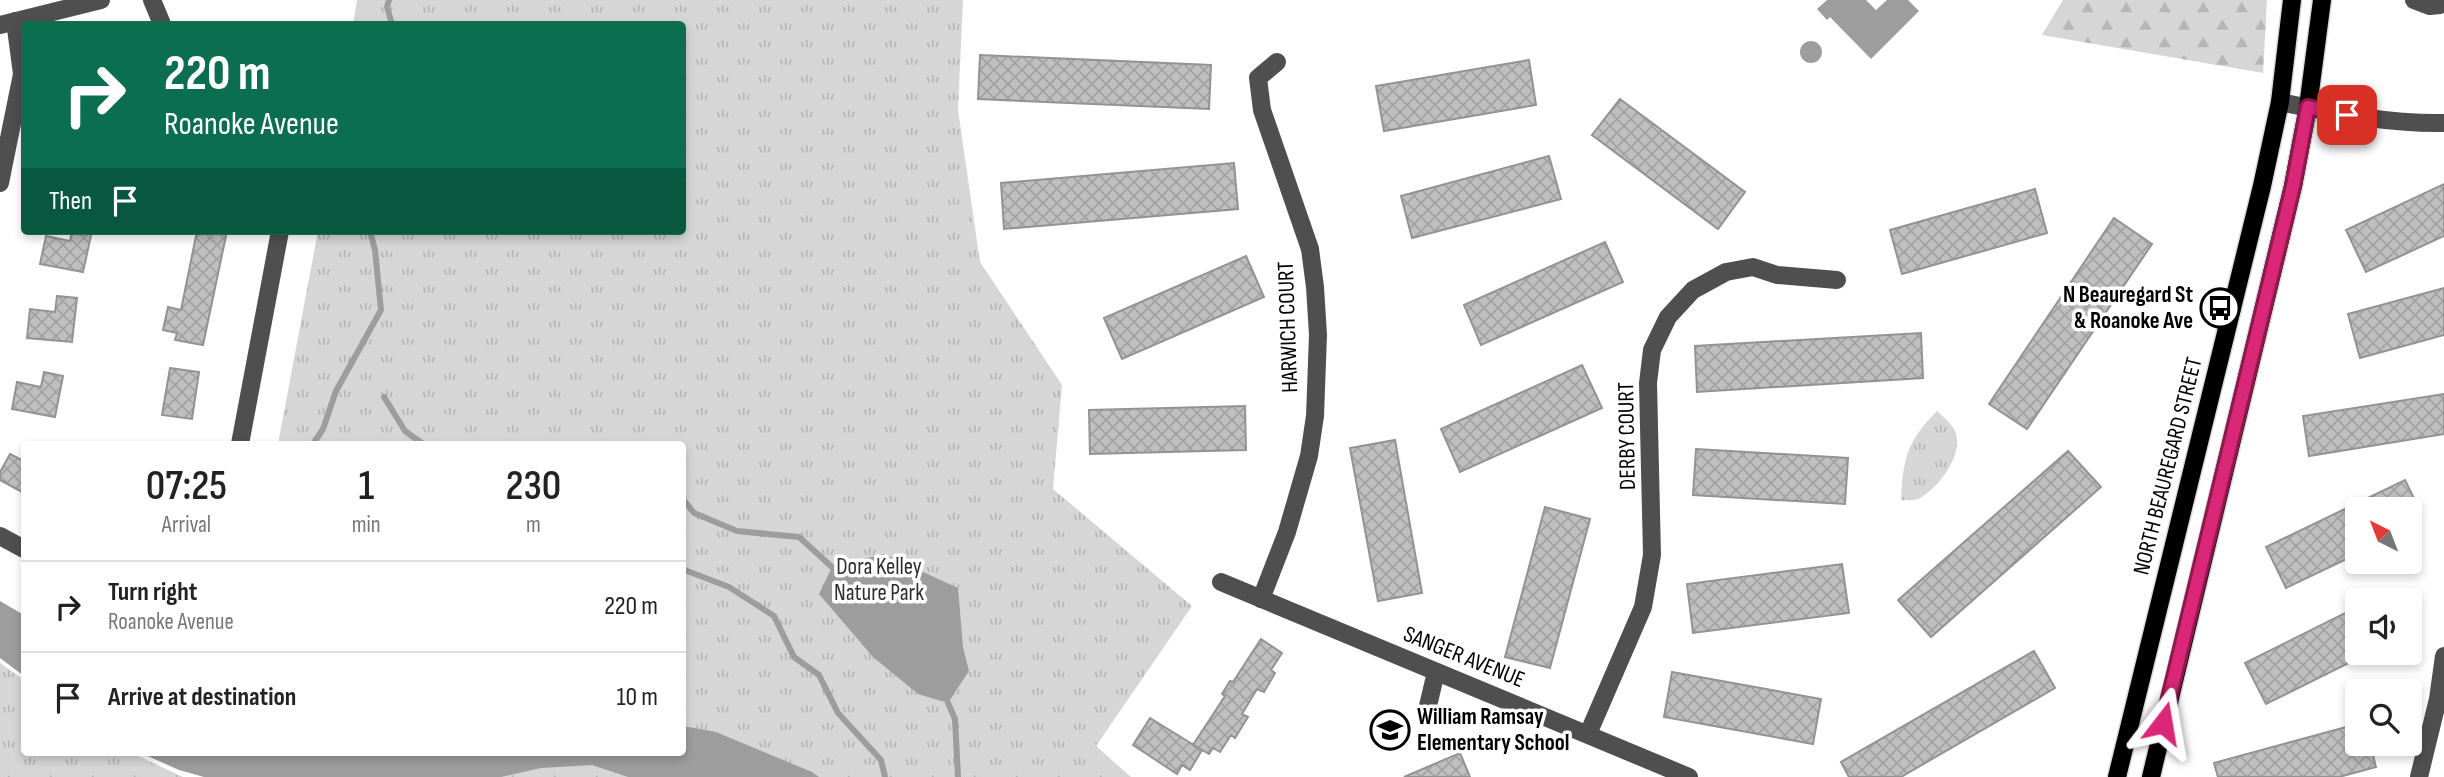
<!DOCTYPE html>
<html lang="en">
<head>
<meta charset="utf-8">
<style>
  body { margin:0; font-family:"Sofia Sans Condensed",sans-serif; background:#f2f2f2; color:#222; height:100vh; display:flex; flex-direction:column; font-size:26px; white-space:nowrap }
  * { box-sizing:border-box; margin:0 }
  p { font-size:23px; color:#767676 }
  .icon { flex:none; width:38px; height:38px; fill:none; stroke:currentColor; stroke-width:2; stroke-linecap:round; stroke-linejoin:round }
  .map { position:relative; flex:1; overflow:hidden }
  .side { position:absolute; left:21px; top:441px; width:665px; height:315px; display:flex; flex-direction:column; background:#fff; border-radius:7px; box-shadow:0 4px 10px #0003 }
  .side>* { flex:none }
  .guide { position:absolute; left:21px; top:21px; width:665px; height:214px; border-radius:7px; box-shadow:0 4px 10px #0003; background:#0b6e4f; color:#fff; overflow:hidden }
  .needle { width:46px; rotate:318deg }
  .controls { position:absolute; left:2345px; top:497px; display:grid; gap:14px }
  .controls a { display:grid; place-items:center; width:77px; height:77px; border-radius:7px; background:#fff; box-shadow:0 4px 10px #0003; font-size:35px }
  .pin { position:absolute; display:grid; place-items:center; width:60px; height:60px; color:#fff; margin:-30px; border-radius:14px; box-shadow:0 4px 10px #0006 }
  .me { position:absolute; width:77px; margin:-38px; rotate:14deg; stroke-linejoin:round; filter:drop-shadow(0 0 5px #0008) }
  .turn { display:flex; align-items:center; gap:24px; height:147px; padding:0 28px; font-size:32px }
  .turn .icon { width:91px; height:91px; stroke-width:2.5 }
  .turn b { display:block; font-size:49px; line-height:60px }
  .then { display:flex; align-items:center; height:66px; padding:0 28px; background:#0003; gap:14px; font-size:26px }
  .eta { display:flex; justify-content:space-evenly; align-items:center; height:119px; text-align:center }
  .eta b { font-size:42px; font-weight:600; line-height:49px }
  ul { padding:0; list-style:none }
  li { display:flex; align-items:center; gap:21px; height:91px; padding:0 28px; border-top:2px solid #e0e0e0 }
  li div { flex:1 }
  li b { display:block; font-size:26px }
  li em { font-style:normal }
  .map>svg:first-child { display:block }
  .grass { fill:url(#grass-tufts) }
  .forest { fill:url(#forest-firs) }
  .water { fill:#9d9d9d }
  .lines { fill:none; stroke-linecap:round; stroke-linejoin:round }
  .stream { stroke:#9d9d9d; stroke-width:6 }
  .building { fill:url(#building-cross-hatch); stroke:#939393; stroke-width:2 }
  .major-casing { stroke:#dbdbdb; stroke-width:21 }
  .minor { stroke:#4f4f4f; stroke-width:18 }
  .major { stroke:#000; stroke-width:18 }
  .route-casing { stroke:#8e194d; stroke-width:18 }
  .route { stroke:#db2777; stroke-width:12 }
  .labels { text-anchor:middle; dominant-baseline:central; stroke-width:7; stroke-linejoin:round; paint-order:stroke }
  .poi-label { font-size:23px; font-weight:bold; fill:#000; stroke:#fff; text-anchor:end }
  .street-label { font-size:23px; fill:#000; stroke:#fff }
  .park-label { font-size:23px; fill:#2d2d2d; stroke:#fff }
</style>
</head>
<body>
<div class="map">
<svg width="2444" height="777" viewBox="0 0 2444 777">
  <defs>
    <pattern id="grass-tufts" width="24" height="20" patternUnits="userSpaceOnUse" patternTransform="scale(1.75)"><rect width="24" height="20" fill="#d6d6d6"/><path d="M3 7l-1-3M5 7V3M7 7l1-3M15 17l-1-3M17 17v-4M19 17l1-3" fill="none" stroke="#b6b6b6"/></pattern>
    <pattern id="forest-firs" width="22" height="20" patternUnits="userSpaceOnUse" patternTransform="scale(1.75)"><rect width="22" height="20" fill="#d6d6d6"/><path d="M5 1l3.5 6h-7zM16 11l3.5 6h-7z" fill="#b6b6b6"/></pattern>
    <pattern id="building-cross-hatch" width="8" height="8" patternUnits="userSpaceOnUse" patternTransform="scale(1.75)"><rect width="8" height="8" fill="#bfbfbf"/><path d="M0 0l8 8M0 8l8-8" fill="none" stroke="#a2a2a2"/></pattern>
  </defs>
  <rect width="100%" height="100%" fill="#fff"/>
  <path class="grass" d="M 357,0 L 963,0 L 958,110 L 980,262 L 1062,385 L 1053,489 L 1192,606 L 1096,746 L 1131,777 L 206,777 L 682,752 L 682,444 L 278,444 L 318,231 L 682,231 L 682,24 L 353,24 Z
    M 1937,411 C 1943,417 1952,424 1955,431 C 1965,454 1937,490 1918,499 C 1912,501 1907,500 1901,500 C 1903,459 1907,441 1937,411 Z
    M 0,663 L 24,680 L 24,752 L 132,753 L 183,777 L 0,777 Z"/>
  <path class="forest" d="M 2063,0 L 2267,0 L 2263,73 L 2042,35 Z"/>
  <path class="water" d="M 1827,0 L 1866,0 L 1876,10 L 1887,0 L 1908,0 L 1919,11 L 1871,59 L 1830,17 L 1827,20 L 1817,9 Z
    M1800 52a11 11 0 1 1 22 0a11 11 0 1 1-22 0Z
    M 884,554 L 958,588 L 963,647 L 969,671 L 948,703 L 918,694 L 873,657 L 819,594 L 832,567 Z
    M 0,601 L 24,615 L 24,676 L 0,658 Z
    M 683,726 L 716,732 L 812,772 L 819,777 L 628,777 L 592,765 L 541,768 L 501,777 L 204,777 L 179,770 L 141,753 L 682,752 Z"/>
  <g class="lines">
    <path class="stream" d="M 389,0 L 387,7 L 392,24
      M 384,397 L 405,431 L 423,444
      M 313,444 L 323,429 L 336,391 L 381,310 L 375,250 L 370,231
      M 682,498 L 694,513 L 737,531 L 799,537 L 832,567
      M 682,569 L 729,587 L 774,616 L 794,657 L 819,675 L 838,713 L 881,760 L 885,777
      M 948,703 L 955,719 L 958,777"/>
  </g>
  <path class="building" d="M 980,55 L 1211,65 L 1209,109 L 978,99 Z
    M 1529,60 L 1536,105 L 1384,131 L 1376,86 Z
    M 1620,99 L 1745,192 L 1718,229 L 1592,135 Z
    M 1549,156 L 1561,199 L 1412,238 L 1401,196 Z
    M 1234,163 L 1238,209 L 1004,229 L 1001,183 Z
    M 2444,184 L 2444,236 L 2366,272 L 2346,230 Z
    M 2035,189 L 2047,233 L 1902,274 L 1890,230 Z
    M 2114,218 L 2152,244 L 2027,429 L 1989,404 Z
    M 72,231 L 92,231 L 83,272 L 40,264 L 46,236 L 70,241 Z
    M 197,231 L 227,231 L 203,345 L 175,340 L 177,333 L 163,330 L 168,307 L 181,310 Z
    M 1605,242 L 1623,282 L 1481,345 L 1464,305 Z
    M 1246,256 L 1264,297 L 1122,359 L 1104,318 Z
    M 2444,288 L 2444,335 L 2360,358 L 2348,314 Z
    M 57,296 L 77,298 L 72,342 L 27,338 L 30,309 L 55,312 Z
    M 1921,333 L 1923,378 L 1697,392 L 1695,346 Z
    M 1582,365 L 1602,408 L 1460,472 L 1441,429 Z
    M 170,368 L 199,372 L 192,419 L 162,415 Z
    M 44,372 L 63,376 L 55,417 L 12,409 L 17,382 L 41,387 Z
    M 2444,394 L 2444,434 L 2309,456 L 2303,416 Z
    M 1245,406 L 1246,450 L 1090,454 L 1089,410 Z
    M 1395,440 L 1422,593 L 1378,601 L 1350,448 Z
    M 1696,449 L 1848,458 L 1845,504 L 1693,495 Z
    M 2068,451 L 2101,487 L 1931,637 L 1898,600 Z
    M 10,454 L 24,461 L 24,493 L 0,480 L 0,472 Z
    M 2405,480 L 2419,509 L 2357,509 L 2357,554 L 2286,588 L 2266,547 Z
    M 1545,507 L 1590,519 L 1550,668 L 1505,657 Z
    M 1842,564 L 1849,613 L 1693,633 L 1687,584 Z
    M 2357,607 L 2357,659 L 2266,704 L 2245,663 Z
    M 1261,639 L 1282,653 L 1271,670 L 1275,673 L 1264,692 L 1257,689 L 1242,714 L 1248,717 L 1235,738 L 1231,735 L 1220,752 L 1213,748 L 1209,754 L 1193,745 L 1225,696 L 1222,694 L 1230,681 L 1233,682 Z
    M 2034,651 L 2055,688 L 1901,777 L 1849,777 L 1841,762 Z
    M 1672,672 L 1821,699 L 1813,744 L 1664,717 Z
    M 1150,718 L 1202,750 L 1190,770 L 1182,765 L 1177,774 L 1133,745 Z
    M 2357,724 L 2357,744 L 2370,744 L 2376,767 L 2339,777 L 2218,777 L 2214,763 Z
    M 1460,753 L 1470,777 L 1404,777 Z"/>
  <g class="lines">
    <g class="major-casing">
      <path id="major" d="M 2117,777 L 2262,186 L 2280,102 L 2292,0
        M 2151,777 L 2293,186 L 2308,107 L 2322,0"/>
    </g>
    <path class="minor" d="M 152,0 L 162,24
      M 2414,0 L 2430,6 L 2440,5
      M 0,25 L 101,0
      M 2280,102 C 2335,113 2388,124 2444,123
      M 0,183 L 22,74 L 15,21
      M 240,444 L 280,231
      M 0,536 L 24,549
      M 1221,582 L 1689,777
      M 1261,599 L 1287,532 L 1309,456 L 1315,416 L 1318,335 L 1315,287 L 1310,249 L 1262,110 L 1258,78 L 1277,62
      M 1427,710 L 1436,672
      M 1588,734 L 1643,607 L 1652,555 L 1648,383 L 1652,350 L 1668,317 L 1693,290 L 1726,272 L 1753,267 L 1777,275 L 1837,280
      M 2419,777 L 2438,699 L 2444,656"/>
    <use href="#major" class="major"/>
  </g>
  <g class="lines">
    <g class="route-casing">
      <path id="route" d="M 2163,723 L 2293,186 L 2308,107 L 2347,115"/>
    </g>
    <use href="#route" class="route"/>
  </g>
  <defs>
    <g id="bus-ring" transform="scale(2.0125)"><circle r="9.5" fill="#fff" stroke="#000" stroke-width="1.5"/><path d="M-5-6H5V4H4V6H2V4H-2V6H-4V4H-5ZM-3.5-4V0h7V-4ZM-3.5 1.2v1.5H-2V1.2ZM2 1.2v1.5H3.5V1.2Z" fill="#000"/></g>
    <g id="school-ring" transform="scale(2.0125)"><circle r="9.5" fill="#fff" stroke="#000" stroke-width="1.5"/><path d="M0-5L7-2L0 1L-7-2ZM-4 1L0 2.5L4 1V4Q0 6-4 4Z" fill="#000"/></g>
  </defs>
  <g fill-rule="evenodd">
    <use href="#bus-ring" x="2220" y="308"/>
    <use href="#school-ring" x="1390" y="730"/>
  </g>
  <g class="labels">
    <g class="poi-label">
      <text x="2193" y="295">N Beauregard St<tspan x="2193" dy="26">&amp; Roanoke Ave</tspan></text>
      <text x="1417" y="717" text-anchor="start">William Ramsay<tspan x="1417" dy="26">Elementary School</tspan></text>
    </g>
    <g class="street-label">
      <text transform="translate(1288 327) rotate(-92)">HARWICH COURT</text>
      <text transform="translate(1627 436) rotate(-91)">DERBY COURT</text>
      <text transform="translate(2168 466) rotate(-76)">NORTH BEAUREGARD STREET</text>
      <text transform="translate(1464 657) rotate(22)">SANGER AVENUE</text>
    </g>
    <g class="park-label">
      <text x="879" y="567">Dora Kelley<tspan x="879" dy="26">Nature Park</tspan></text>
    </g>
  </g>
</svg>
<div class="controls">
<a><svg class="needle" viewBox="-14 -14 28 28"><path d="M0-13l5 13h-10z" fill="#e53935"/><path d="M0 13l5-13h-10z" fill="#767676"/></svg></a>
<a><svg class="icon" aria-label="sound" viewBox="0 0 24 24"><path d="M4 9h4l5-4v14l-5-4H4zM17 9q2 3 0 6"/></svg></a>
<a><svg class="icon" aria-label="search" viewBox="0 0 24 24"><circle cx="10" cy="10" r="6"/><path d="M15 15l6 6"/></svg></a>
</div>
<div class="pin" style="left:2347px;top:115px;background:#d93025"><svg class="icon" aria-label="arrive" viewBox="0 0 24 24"><path d="M6 21V4h12l-3 4 3 4H6"/></svg></div>
<svg class="me" style="left:2163px;top:723px" viewBox="-20 -20 40 40"><path d="M0-17L14 15 0 8-14 15z" fill="#db2777" stroke="#fff" stroke-width="4"/></svg>
<div class="guide">
<div class="turn"><svg class="icon" aria-label="right" viewBox="0 0 24 24"><path d="M7 20v-9h11M14 6l5 5-5 5"/></svg><div><b>220 m</b>Roanoke Avenue</div></div>
<div class="then">Then<svg class="icon" aria-label="arrive" viewBox="0 0 24 24"><path d="M6 21V4h12l-3 4 3 4H6"/></svg></div>
</div>
<section class="side">
<div class="eta">
<div><b>07:25</b><p>Arrival</p></div>
<div><b>1</b><p>min</p></div>
<div><b>230</b><p>m</p></div>
</div>
<ul>
<li><svg class="icon" aria-label="right" viewBox="0 0 24 24"><path d="M7 20v-9h11M14 6l5 5-5 5"/></svg><div><b>Turn right</b><p>Roanoke Avenue</p></div><em>220 m</em></li>
<li><svg class="icon" aria-label="arrive" viewBox="0 0 24 24"><path d="M6 21V4h12l-3 4 3 4H6"/></svg><div><b>Arrive at destination</b></div><em>10 m</em></li>
</ul>
</section>
</div>
</body>
</html>
